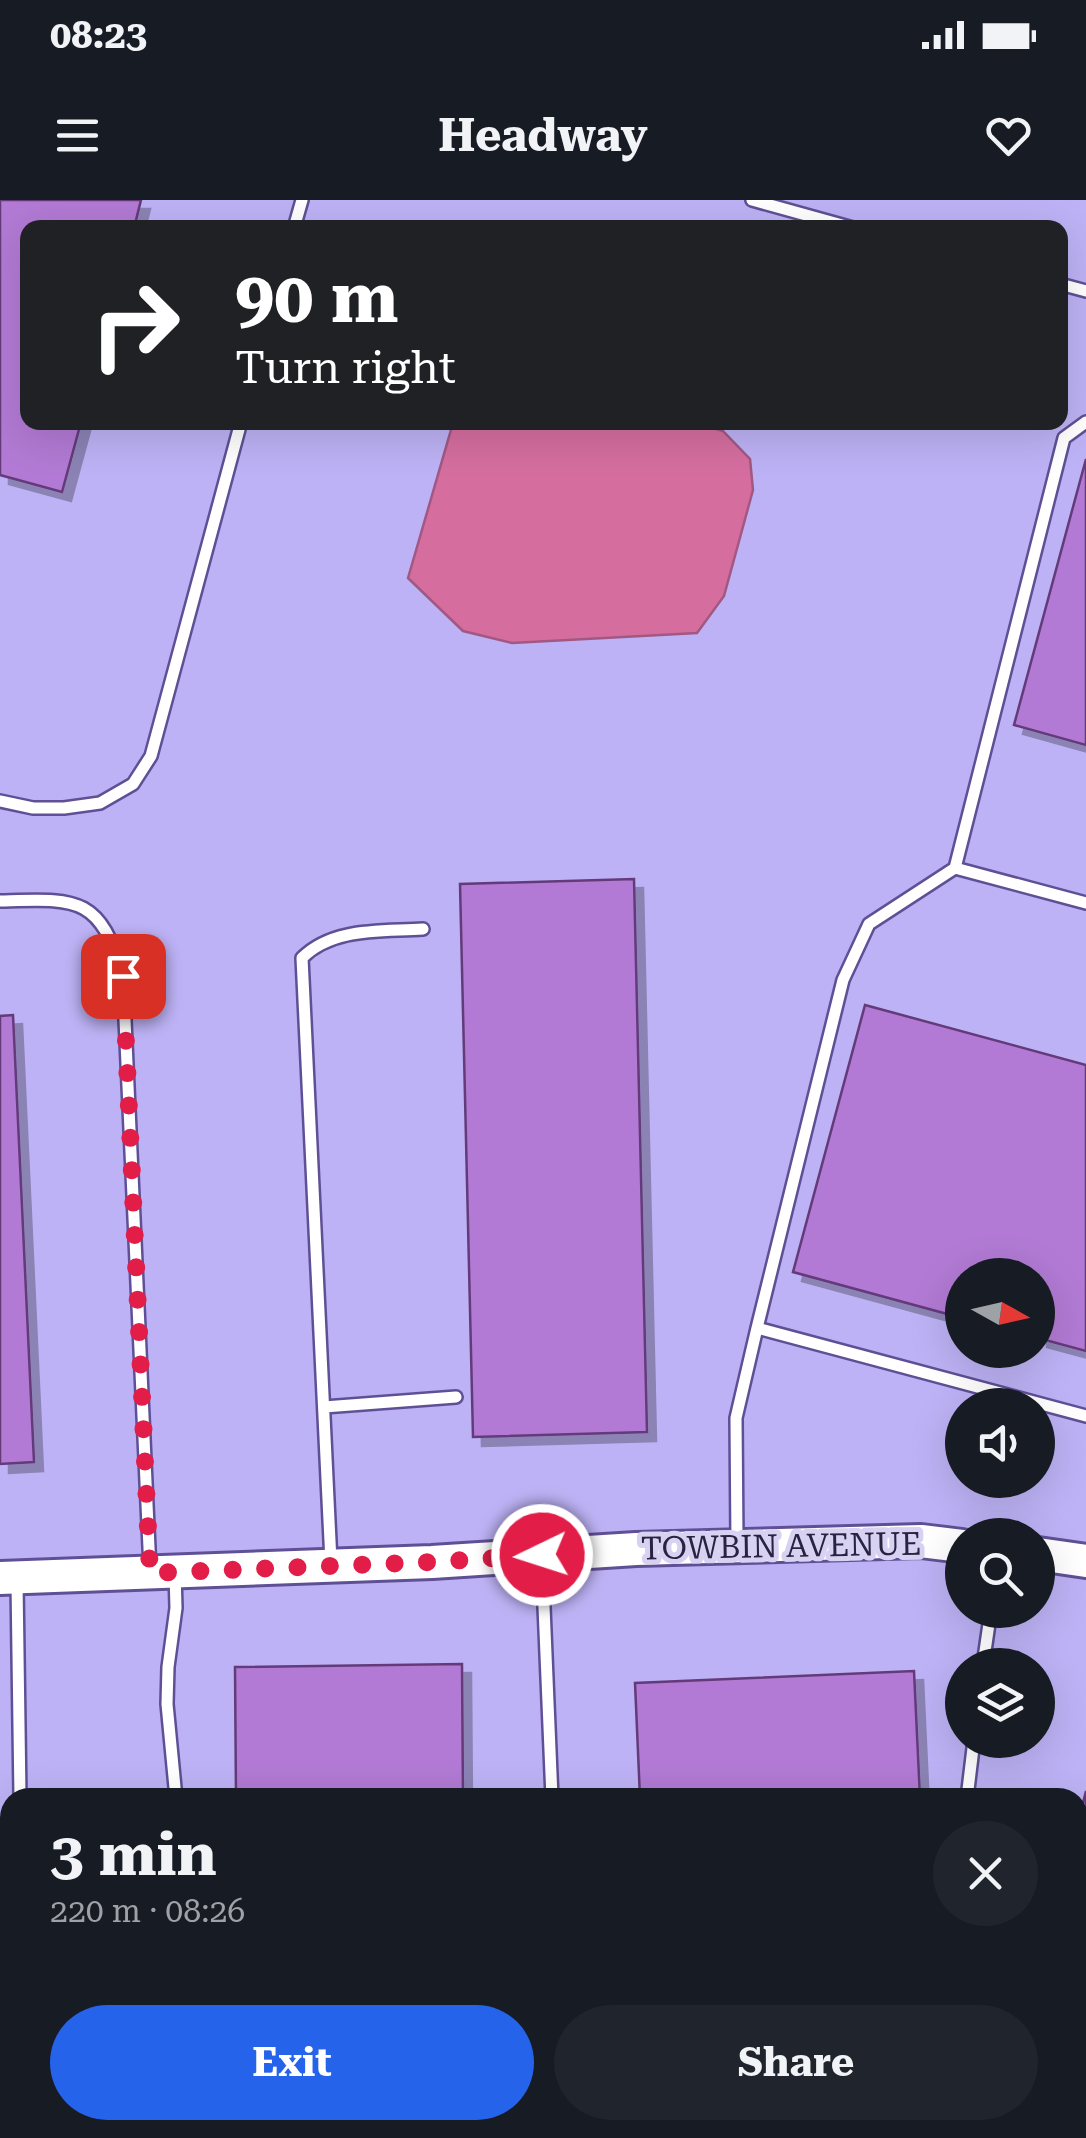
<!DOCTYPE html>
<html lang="en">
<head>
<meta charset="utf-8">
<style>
  body { margin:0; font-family:"Roboto Serif",serif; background:#20242c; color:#f1f3f6; height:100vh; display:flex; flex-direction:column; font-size:38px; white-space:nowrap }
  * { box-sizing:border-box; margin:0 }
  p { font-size:32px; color:#9ea1a6 }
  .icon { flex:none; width:55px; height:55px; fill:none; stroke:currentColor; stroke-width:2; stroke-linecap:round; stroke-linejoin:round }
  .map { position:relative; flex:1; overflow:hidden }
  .panel { position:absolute; left:0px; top:1588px; width:1088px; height:352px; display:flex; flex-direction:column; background:#171b24; border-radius:30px 30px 0 0; box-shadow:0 10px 40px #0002 }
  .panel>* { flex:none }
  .hud { position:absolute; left:20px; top:20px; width:1048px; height:210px; border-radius:20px; box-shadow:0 10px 40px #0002; background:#202124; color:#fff; overflow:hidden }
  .needle { width:65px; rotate:98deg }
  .buttons { position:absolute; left:945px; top:1058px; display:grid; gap:20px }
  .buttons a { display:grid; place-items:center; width:110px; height:110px; border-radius:50%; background:#171b24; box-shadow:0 10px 40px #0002; font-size:50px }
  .pin { position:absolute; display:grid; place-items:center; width:85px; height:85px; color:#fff; margin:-42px; border-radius:20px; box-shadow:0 5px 15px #0006 }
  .me { position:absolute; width:110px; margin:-55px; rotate:266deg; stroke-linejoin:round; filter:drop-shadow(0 0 8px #0008) }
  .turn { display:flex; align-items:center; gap:35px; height:210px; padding:0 50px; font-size:45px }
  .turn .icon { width:130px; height:130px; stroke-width:2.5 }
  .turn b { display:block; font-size:70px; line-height:85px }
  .round { display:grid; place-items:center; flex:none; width:105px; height:105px; border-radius:52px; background:#20242c }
  .head { display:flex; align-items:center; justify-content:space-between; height:170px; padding:0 50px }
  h1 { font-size:60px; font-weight:700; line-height:75px }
  .cta { display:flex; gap:20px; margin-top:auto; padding:20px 50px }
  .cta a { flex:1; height:115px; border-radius:60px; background:#2563eb; color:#fff; font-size:40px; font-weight:700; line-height:115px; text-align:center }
  .cta a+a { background:#20242c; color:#f1f3f6 }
  .status { display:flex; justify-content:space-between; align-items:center; height:70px; padding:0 50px; background:#171b24; direction:ltr }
  .status svg { height:28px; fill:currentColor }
  header { display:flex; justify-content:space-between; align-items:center; height:130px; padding:0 50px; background:#171b24; font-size:45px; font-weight:700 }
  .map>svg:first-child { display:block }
  .built { fill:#bdb2f5; fill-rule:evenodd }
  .water { fill:#d56e9f; stroke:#a15883; stroke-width:2.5 }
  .building { fill:#b27ad4; stroke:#633b7a; stroke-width:2.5; filter:url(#shadow) }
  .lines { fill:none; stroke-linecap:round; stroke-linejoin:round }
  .lane-casing { stroke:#5f5095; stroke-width:16 }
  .secondary-casing { stroke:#5f5095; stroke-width:38 }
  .lane { stroke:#fff; stroke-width:11 }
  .secondary { stroke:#fff; stroke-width:32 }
  .route { stroke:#e11d48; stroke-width:18; stroke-dasharray:0 32.4 }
  .labels { text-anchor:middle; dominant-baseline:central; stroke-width:10; stroke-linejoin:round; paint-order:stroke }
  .street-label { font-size:32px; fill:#292341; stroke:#d7d2f2 }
</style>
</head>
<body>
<div class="status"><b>08:23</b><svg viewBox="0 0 49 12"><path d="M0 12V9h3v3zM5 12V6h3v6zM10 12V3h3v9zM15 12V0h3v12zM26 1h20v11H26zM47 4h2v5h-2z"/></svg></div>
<header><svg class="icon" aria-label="menu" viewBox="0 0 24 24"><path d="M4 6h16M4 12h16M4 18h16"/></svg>Headway<svg class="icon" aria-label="heart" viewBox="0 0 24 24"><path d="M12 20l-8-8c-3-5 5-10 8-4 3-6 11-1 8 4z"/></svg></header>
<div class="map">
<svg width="1086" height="1938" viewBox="0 0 1086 1938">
  <defs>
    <filter id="shadow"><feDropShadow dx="9" dy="9" stdDeviation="0" flood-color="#0004"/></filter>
  </defs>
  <rect width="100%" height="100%" fill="#cac0ff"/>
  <path class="built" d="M 0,0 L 1086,0 L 1086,1938 L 0,1938 ZM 28,28 L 1060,28 L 1060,222 L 28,222 ZM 962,1075 L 1038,1075 L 1038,1150 L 962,1150 ZM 962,1205 L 1038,1205 L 1038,1280 L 962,1280 ZM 962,1335 L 1038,1335 L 1038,1410 L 962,1410 ZM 962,1465 L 1038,1465 L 1038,1540 L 962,1540 ZM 10,1598 L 1078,1598 L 1078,1930 L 10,1930 Z"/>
  <path class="water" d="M 453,223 L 692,222 L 723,231 L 750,259 L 753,290 L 724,396 L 697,433 L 512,443 L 463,431 L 408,378 Z"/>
  <path class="building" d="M 0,0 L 141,0 L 134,28 L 28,28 L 28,222 L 81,222 L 62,292 L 0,275 Z
    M 1086,259 L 1086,545 L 1014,525 Z
    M 634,679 L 647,1232 L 473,1237 L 460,684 Z
    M 865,805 L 1086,865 L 1086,1151 L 1038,1138 L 1038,1075 L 962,1075 L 962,1118 L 793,1072 Z
    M 13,815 L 34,1262 L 0,1264 L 0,816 Z
    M 462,1464 L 463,1598 L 236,1598 L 235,1467 Z
    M 914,1471 L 920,1598 L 640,1598 L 635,1483 Z
    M 1086,1591 L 1086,1828 L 1078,1826 L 1078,1623 Z"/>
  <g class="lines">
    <g class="lane-casing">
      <path id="lane" d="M 752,0 L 853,28
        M 294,28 L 302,0
        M 1060,84 L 1086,91
        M 1086,222 L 1064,238 L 955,668 L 869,724 L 843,780 L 757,1128 L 1086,1216
        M 0,601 L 33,608 L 64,608 L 100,603 L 133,584 L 151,556 L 241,222
        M 955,668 L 1086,703
        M 0,701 C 75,699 100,694 123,776 L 150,1370
        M 324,1207 L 456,1197
        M 737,1342 L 736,1218 L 757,1128
        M 542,1359 L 552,1598
        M 331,1362 L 302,758 C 333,727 381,732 423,729
        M 175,1373 L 176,1408 L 168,1467 L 167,1504 L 176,1598
        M 17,1382 L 20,1598
        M 983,1465 L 991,1410
        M 967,1598 L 974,1540
        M 0,1779 L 10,1754
        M 1078,1919 L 1086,1920
        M 915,1938 L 916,1930"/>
    </g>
    <g class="secondary-casing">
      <path id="secondary" d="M 1038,1354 L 1086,1361
        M 0,1378 L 432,1362 L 636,1349 L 921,1341 L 962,1346"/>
    </g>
    <use href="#lane" class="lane"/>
    <use href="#secondary" class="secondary"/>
  </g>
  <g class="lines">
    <path class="route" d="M 123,776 L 150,1373 L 432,1362 L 542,1355"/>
  </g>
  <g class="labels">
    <g class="street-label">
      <text transform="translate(781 1346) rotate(-1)">TOWBIN AVENUE</text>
    </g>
  </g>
</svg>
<div class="buttons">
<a><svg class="needle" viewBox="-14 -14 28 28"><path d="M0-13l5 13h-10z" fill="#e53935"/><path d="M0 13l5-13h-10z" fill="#9ea1a6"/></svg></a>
<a><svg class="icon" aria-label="sound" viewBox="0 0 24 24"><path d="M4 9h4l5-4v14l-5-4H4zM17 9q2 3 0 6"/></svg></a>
<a><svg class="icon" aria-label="search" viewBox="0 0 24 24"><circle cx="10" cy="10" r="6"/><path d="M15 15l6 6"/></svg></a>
<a><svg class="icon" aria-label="layers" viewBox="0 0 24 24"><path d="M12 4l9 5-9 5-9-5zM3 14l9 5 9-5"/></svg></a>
</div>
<div class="pin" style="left:123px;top:776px;background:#d93025"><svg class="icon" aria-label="arrive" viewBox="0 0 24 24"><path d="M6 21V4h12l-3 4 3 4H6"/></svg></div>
<svg class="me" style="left:542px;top:1355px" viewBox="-20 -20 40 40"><circle r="17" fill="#e11d48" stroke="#fff" stroke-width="3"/><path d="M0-11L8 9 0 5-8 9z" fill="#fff"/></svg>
<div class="hud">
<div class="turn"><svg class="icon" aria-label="right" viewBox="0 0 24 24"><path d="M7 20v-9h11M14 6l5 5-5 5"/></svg><div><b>90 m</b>Turn right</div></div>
</div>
<section class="panel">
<div class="head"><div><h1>3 min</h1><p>220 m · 08:26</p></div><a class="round"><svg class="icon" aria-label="close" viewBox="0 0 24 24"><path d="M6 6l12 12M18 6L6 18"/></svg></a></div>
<div class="cta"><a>Exit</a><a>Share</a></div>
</section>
</div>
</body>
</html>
